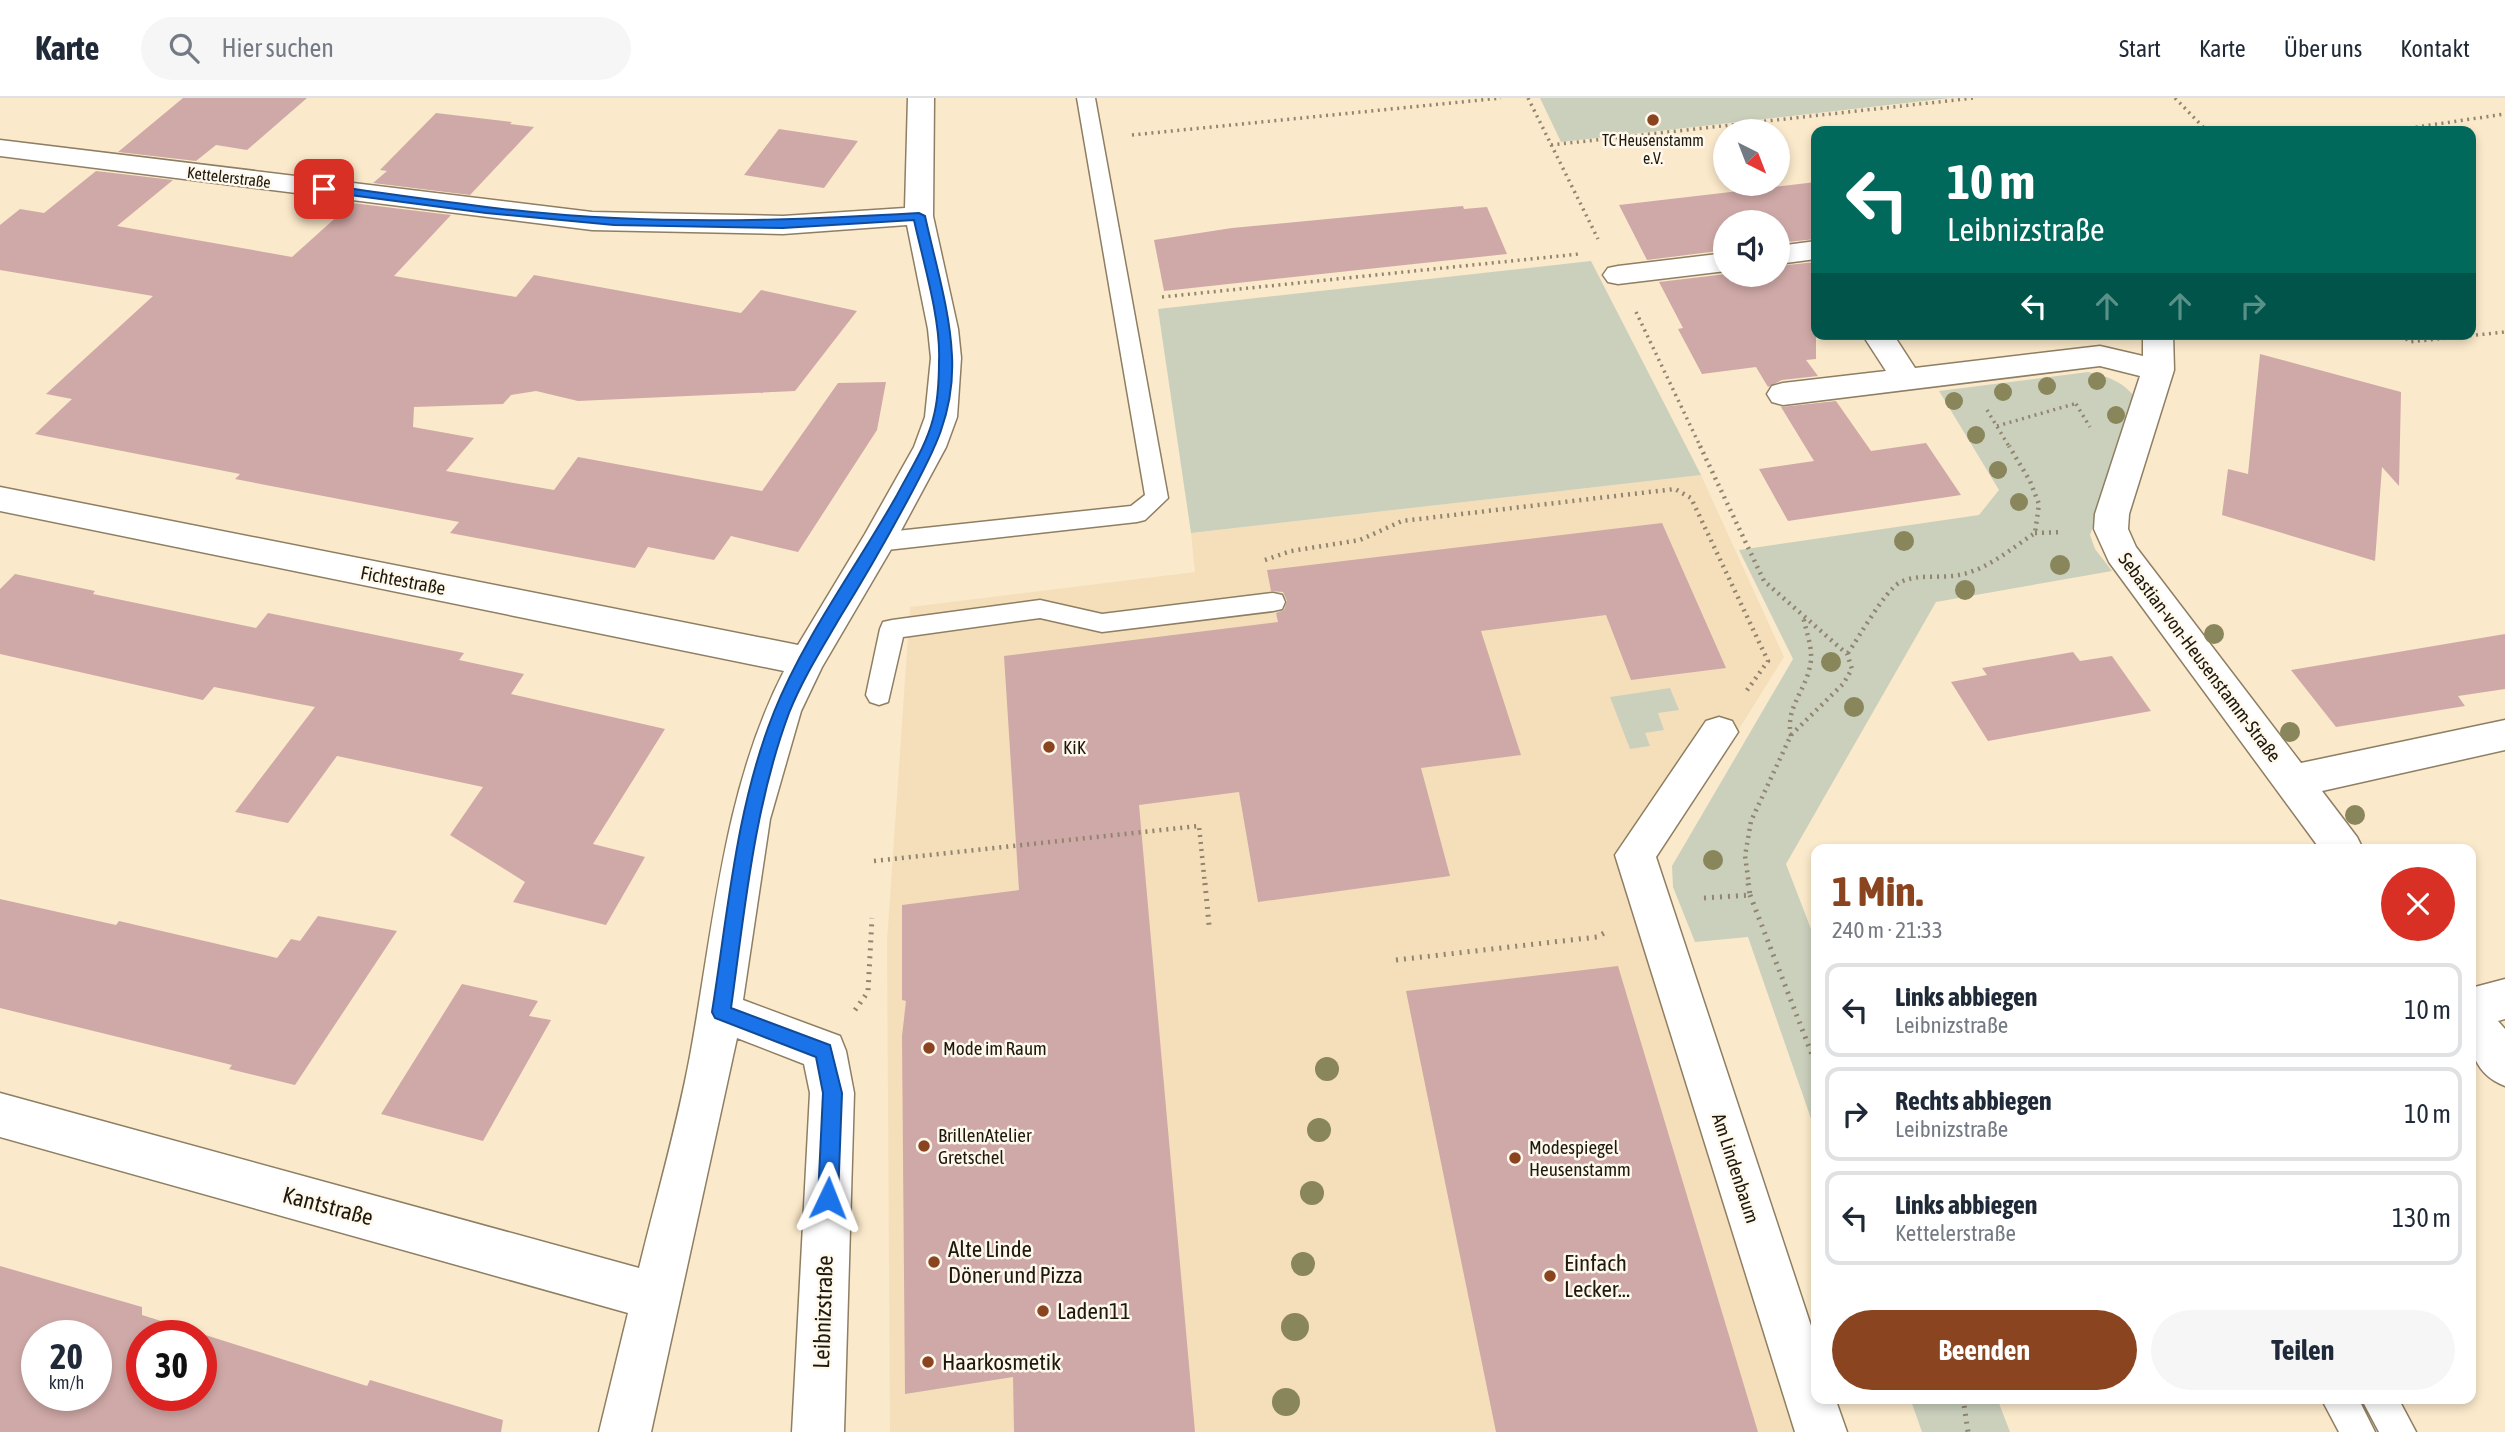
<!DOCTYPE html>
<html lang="de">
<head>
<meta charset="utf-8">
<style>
  body { margin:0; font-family:"Asap Condensed",sans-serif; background:#f6f6f7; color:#1f2937; height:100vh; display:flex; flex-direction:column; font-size:26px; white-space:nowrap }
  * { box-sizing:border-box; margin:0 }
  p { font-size:23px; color:#747a83 }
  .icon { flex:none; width:38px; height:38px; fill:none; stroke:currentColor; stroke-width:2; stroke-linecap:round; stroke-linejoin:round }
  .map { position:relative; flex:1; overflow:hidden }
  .panel { position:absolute; left:1811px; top:746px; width:665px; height:560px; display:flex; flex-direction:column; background:#fff; border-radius:14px; box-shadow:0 4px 10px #0003 }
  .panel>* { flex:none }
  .hud { position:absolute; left:1811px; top:28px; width:665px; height:214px; border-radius:14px; box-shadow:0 4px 10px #0003; background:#00695c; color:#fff; overflow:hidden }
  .needle { width:46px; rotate:138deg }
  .buttons { position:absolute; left:1713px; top:21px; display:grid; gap:14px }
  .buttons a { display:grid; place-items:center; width:77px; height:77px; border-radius:50%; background:#fff; box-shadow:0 4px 10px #0003; font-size:35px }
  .speed { position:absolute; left:21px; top:1222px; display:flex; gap:14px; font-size:35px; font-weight:700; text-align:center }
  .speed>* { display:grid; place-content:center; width:91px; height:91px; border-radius:50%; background:#fff; box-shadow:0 4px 10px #0003; line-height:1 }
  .speed small { font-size:18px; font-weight:400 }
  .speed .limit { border:10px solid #d22; background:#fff; color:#111 }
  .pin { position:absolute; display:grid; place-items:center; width:60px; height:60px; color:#fff; margin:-30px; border-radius:14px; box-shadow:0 4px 10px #0006 }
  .me { position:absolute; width:77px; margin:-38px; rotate:2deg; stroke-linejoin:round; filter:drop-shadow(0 0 5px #0008) }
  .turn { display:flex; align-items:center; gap:24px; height:147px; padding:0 21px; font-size:32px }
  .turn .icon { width:91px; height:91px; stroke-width:2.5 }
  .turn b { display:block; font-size:49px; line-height:60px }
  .lanes { display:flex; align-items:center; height:66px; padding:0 21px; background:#0003; justify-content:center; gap:35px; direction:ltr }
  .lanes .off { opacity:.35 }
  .round { display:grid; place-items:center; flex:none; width:74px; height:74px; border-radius:37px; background:#f6f6f7 }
  .overview { display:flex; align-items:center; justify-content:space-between; height:119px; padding:0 21px }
  h1 { font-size:42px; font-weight:700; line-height:52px; color:#8b4420 }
  .primary-button { display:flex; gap:14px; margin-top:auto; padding:14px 21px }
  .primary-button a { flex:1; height:80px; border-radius:42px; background:#8b4420; color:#fff; font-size:28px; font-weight:700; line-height:80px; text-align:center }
  .primary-button a+a { background:#f6f6f7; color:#1f2937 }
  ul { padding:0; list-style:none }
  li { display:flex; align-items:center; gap:21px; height:94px; margin:0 14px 10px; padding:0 7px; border:4px solid #e0e1e3; border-radius:14px }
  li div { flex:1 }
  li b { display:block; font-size:26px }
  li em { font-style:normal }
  header { display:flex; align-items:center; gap:42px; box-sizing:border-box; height:98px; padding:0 35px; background:#fff; border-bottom:2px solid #e0e1e3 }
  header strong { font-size:33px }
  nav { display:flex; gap:38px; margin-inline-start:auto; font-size:24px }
  .search { width:490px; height:63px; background:#f6f6f7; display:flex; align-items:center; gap:18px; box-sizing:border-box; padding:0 24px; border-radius:38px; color:#747a83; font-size:26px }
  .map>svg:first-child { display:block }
  .built { fill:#f5dfba }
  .green { fill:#cad0bc }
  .building { fill:#cfa9a7; fill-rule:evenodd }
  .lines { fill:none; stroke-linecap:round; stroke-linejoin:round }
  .lane-casing { stroke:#8e7e62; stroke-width:3 }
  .street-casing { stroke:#8e7e62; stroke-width:3 }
  .path-far2 { stroke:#918570; stroke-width:3.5; stroke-dasharray:2 4.5; stroke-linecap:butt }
  .path-far1 { stroke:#918570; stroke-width:4.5; stroke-dasharray:2 5; stroke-linecap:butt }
  .path { stroke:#918570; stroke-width:5; stroke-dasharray:2 6; stroke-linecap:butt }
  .lane { fill:#fff; fill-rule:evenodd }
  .street { fill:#fff; fill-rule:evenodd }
  .tree { fill:#89865b }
  .route { fill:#1a73e8; stroke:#114b97; stroke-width:2 }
  .poi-dot { fill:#8b4420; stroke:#fff8ec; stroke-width:2.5 }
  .labels { text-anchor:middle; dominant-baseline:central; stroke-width:5; stroke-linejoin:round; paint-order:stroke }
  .far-poi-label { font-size:16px; fill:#1e180d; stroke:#fff8ec }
  .far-street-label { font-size:16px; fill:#1e180d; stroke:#fff8ec }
  .street-label { font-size:19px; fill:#1e180d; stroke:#fff8ec }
  .poi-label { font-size:19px; fill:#1e180d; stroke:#fff8ec; text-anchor:start }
  .near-street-label { font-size:23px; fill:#1e180d; stroke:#fff8ec }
  .near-poi-label { font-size:23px; fill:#1e180d; stroke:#fff8ec; text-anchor:start }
</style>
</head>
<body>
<header>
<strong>Karte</strong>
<div class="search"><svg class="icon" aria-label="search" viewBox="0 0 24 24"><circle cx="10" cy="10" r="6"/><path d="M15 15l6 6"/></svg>Hier suchen</div>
<nav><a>Start</a><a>Karte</a><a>Über uns</a><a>Kontakt</a></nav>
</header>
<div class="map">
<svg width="2505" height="1334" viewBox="0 0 2505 1334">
  <rect width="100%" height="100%" fill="#fbe9cb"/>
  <path class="built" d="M 1701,377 L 1784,559 L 1655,765 L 1816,1243 L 1816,1300 L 1836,1300 L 1847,1334 L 890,1334 L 887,843 L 910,509 L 1195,474 L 1191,435 Z"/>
  <path class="green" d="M 1540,0 L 1950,0 L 1561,44 Z
    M 1591,163 L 1701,377 L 1191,435 L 1158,211 Z
    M 2088,274 C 2110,279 2124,284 2137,302 L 2090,437 L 2095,451 L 2112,473 L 1936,504 L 1786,766 L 1816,844 L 1816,1035 L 1748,839 L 1695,844 L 1673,789 L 1672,768 L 1793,561 L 1739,452 L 1979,417 L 1999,392 L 1939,293 Z
    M 1670,590 L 1679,612 L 1658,615 L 1664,632 L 1645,635 L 1650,648 L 1630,651 L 1610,599 Z
    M 1910,1300 L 1997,1300 L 2010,1334 L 1922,1334 Z"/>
  <path class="building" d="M 183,0 L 307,0 L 247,52 L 216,47 L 196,63 L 118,54 Z
    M 436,15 L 512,24 L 510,26 L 534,29 L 470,97 L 373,85 L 387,73 L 380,72 Z
    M 779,31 L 858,43 L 824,90 L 744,77 Z
    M 96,73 L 173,82 L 117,128 L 292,159 L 352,105 L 451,117 L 394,178 L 516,199 L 534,177 L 741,215 L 761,192 L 857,213 L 795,293 L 578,303 L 536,293 L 511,297 L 503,306 L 414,309 L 413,329 L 474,340 L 446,373 L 554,392 L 578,359 L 762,393 L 838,285 L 886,284 L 877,332 L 798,454 L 731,438 L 714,462 L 648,449 L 635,470 L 450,435 L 459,424 L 235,381 L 240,376 L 35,336 L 72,301 L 46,296 L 153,198 L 0,172 L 0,127 L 20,111 L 44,115 Z
    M 1816,84 L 1816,141 L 1778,145 L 1778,124 L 1726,124 L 1726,152 L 1647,162 L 1619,107 Z
    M 1463,108 L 1464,111 L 1487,109 L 1507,156 L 1164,193 L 1154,142 L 1232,130 Z
    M 1816,164 L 1816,261 L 1806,262 L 1818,278 L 1782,282 L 1768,289 L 1756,269 L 1702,276 L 1678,231 L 1683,230 L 1659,184 L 1726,176 L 1778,177 L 1778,168 Z
    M 2260,256 L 2401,294 L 2399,388 L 2382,369 L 2375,463 L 2222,417 L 2228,371 L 2248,376 Z
    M 1836,303 L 1871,353 L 1926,345 L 1961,397 L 1788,423 L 1759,371 L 1814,363 L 1781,309 Z
    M 1662,425 L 1726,570 L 1631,582 L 1606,517 L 1481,533 L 1521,657 L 1421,670 L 1450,778 L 1258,804 L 1239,694 L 1139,707 L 1195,1334 L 1014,1334 L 1013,1279 L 905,1296 L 902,938 L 906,903 L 902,902 L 902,807 L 1019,792 L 1004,558 L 1278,524 L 1276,515 L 1284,512 L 1287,503 L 1283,494 L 1271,493 L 1267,472 Z
    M 15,476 L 95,493 L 93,496 L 256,530 L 268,515 L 464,555 L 459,562 L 524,576 L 511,596 L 665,631 L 593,746 L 645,759 L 606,827 L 513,804 L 525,784 L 450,737 L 483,689 L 337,658 L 288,725 L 235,714 L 315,609 L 214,589 L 203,602 L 0,556 L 0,491 Z
    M 2505,536 L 2505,591 L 2458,598 L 2465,608 L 2336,629 L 2291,572 Z
    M 2073,554 L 2080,563 L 2112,558 L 2151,613 L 1988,643 L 1951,584 L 1987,577 L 1982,570 Z
    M 0,801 L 116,827 L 119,823 L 277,860 L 291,841 L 300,843 L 318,818 L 397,833 L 295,987 L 229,971 L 232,967 L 0,910 Z
    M 1618,868 L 1758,1334 L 1496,1334 L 1406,893 Z
    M 462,886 L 538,903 L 529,918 L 551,922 L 483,1043 L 381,1016 Z
    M 0,1168 L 142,1209 L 142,1217 L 367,1288 L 370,1282 L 503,1322 L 501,1334 L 0,1334 ZM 37,1237 L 96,1237 L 96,1297 L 37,1297 ZM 142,1237 L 201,1237 L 201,1297 L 142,1297 Z"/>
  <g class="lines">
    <g class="lane-casing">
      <path id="lane" d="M 1077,0 L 1095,0 L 1168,400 L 1145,422 L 1137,424 L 878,453 L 870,450 L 866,444 L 870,438 L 878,435 L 1131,408 L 1145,397 Z
        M 1273,495 L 1282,497 L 1285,504 L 1282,511 L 1273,513 L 1102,534 L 1040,520 L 903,539 L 888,604 L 879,607 L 870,604 L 866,597 L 880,531 L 883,524 L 892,522 L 1040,502 L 1102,516 Z
        M 2321,1300 L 2358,1300 L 2375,1334 L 2339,1334 Z
        M 2361,1300 L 2398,1300 L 2416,1334 L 2379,1334 Z"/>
    </g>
    <g class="street-casing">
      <path id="street" d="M 908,0 L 934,0 L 933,118 L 958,231 L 961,260 L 957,319 L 946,349 L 890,453 L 822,569 L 801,613 L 770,721 L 743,902 L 840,938 L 846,953 L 854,995 L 844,1334 L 792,1334 L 810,995 L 804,966 L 737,940 L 651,1334 L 599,1334 L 628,1215 L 0,1039 L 0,995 L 639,1170 C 656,1100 677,1029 690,958 C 714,828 723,692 784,573 L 0,413 L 0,389 L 798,547 L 865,436 L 914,349 L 925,319 L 931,260 L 928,231 L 907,127 L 783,136 L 592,132 L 0,58 L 0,42 L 592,114 L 783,118 L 905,110 Z
        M 1816,143 L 1816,161 L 1778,166 L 1778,148 Z
        M 1726,155 L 1726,173 L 1618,186 L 1608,184 L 1603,177 L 1608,170 L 1618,168 Z
        M 1862,236 L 1893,236 L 1915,270 L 2100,248 L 2143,258 L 2143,236 L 2173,236 L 2174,272 L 2129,416 L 2128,431 L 2136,449 L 2301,665 L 2505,622 L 2505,652 L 2322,693 L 2357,739 L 2363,751 L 2320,751 L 2109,464 L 2094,431 L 2095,416 L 2140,278 L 2100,268 L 1783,307 L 1772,304 L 1767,296 L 1772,288 L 1783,285 L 1886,273 Z
        M 1719,619 L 1732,623 L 1738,634 L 1656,759 L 1816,1243 L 1816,1300 L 1835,1300 L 1847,1334 L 1795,1334 L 1615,757 L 1706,623 Z
        M 2505,881 L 2505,921 L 2498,923 L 2505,931 L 2505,988 C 2461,971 2471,929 2471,890 Z"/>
    </g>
    <path class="path-far2" d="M 1528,0 L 1598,141
      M 2175,0 L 2207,33
      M 2390,33 L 2505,16
      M 1132,37 L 1501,0
      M 1551,47 L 1974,0
      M 1162,199 L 1579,156
      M 1636,214 L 1701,350
      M 2402,236 L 2409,244 L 2505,234
      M 2076,306 L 2090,329
      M 1987,312 L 2010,350
      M 1997,328 L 2074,306"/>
    <path class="path-far1" d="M 1700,348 L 1764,483 L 1847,556 L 1852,571 L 1843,586 L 1791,637 L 1751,723 L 1745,758 L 1749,787
      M 2035,435 L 2062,434
      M 1265,462 L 1291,453 L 1360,442 L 1402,423 L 1675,391 L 1691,400 L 1768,563 L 1745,595
      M 1848,555 C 1859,539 1885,493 1899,485 C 1917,475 1939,481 1959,477 C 1987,472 2012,450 2035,435 L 2039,406 L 2030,383 L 2009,348
      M 1791,638 C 1785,610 1805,594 1810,568 C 1814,552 1806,534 1803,518
      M 874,763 L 1199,728 L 1205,787"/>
    <path class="path" d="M 1205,785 L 1209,827
      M 1750,797 L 1816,967
      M 1704,800 L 1750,797 L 1748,785
      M 1396,862 L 1597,839 L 1606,834
      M 855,912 L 868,894 L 872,820
      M 1963,1300 L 1968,1334"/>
    <use href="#lane" class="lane"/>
    <use href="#street" class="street"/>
  </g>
  <g class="tree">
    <circle cx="2097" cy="283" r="9"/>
    <circle cx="2047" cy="288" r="9"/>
    <circle cx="2003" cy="294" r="9"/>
    <circle cx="1954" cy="303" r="9"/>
    <circle cx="2116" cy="317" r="9"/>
    <circle cx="1976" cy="337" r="9"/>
    <circle cx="1998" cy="372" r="9"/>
    <circle cx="2019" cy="404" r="9"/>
    <circle cx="1904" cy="443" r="10"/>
    <circle cx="2060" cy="467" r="10"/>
    <circle cx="1965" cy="492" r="10"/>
    <circle cx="2214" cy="536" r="10"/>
    <circle cx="1831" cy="564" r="10"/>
    <circle cx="1854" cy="609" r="10"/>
    <circle cx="2290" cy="634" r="10"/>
    <circle cx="2355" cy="717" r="10"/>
    <circle cx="1713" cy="762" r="10"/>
    <circle cx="1327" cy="971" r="12"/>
    <circle cx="1319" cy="1032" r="12"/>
    <circle cx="1312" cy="1095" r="12"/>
    <circle cx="1303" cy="1166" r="12"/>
    <circle cx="1295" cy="1229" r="14"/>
    <circle cx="1286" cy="1304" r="14"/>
  </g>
  <path class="route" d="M 324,87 C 421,100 518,116 615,120 C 717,125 818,121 919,115 L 925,118 C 935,164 950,212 952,258 C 955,317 932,357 905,407 C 884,446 862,484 839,521 C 821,552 802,582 789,615 C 754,709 745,810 731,910 L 830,947 L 842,995 L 838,1100 L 835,1106 L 828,1109 L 821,1106 L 818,1100 L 823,995 L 816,959 L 715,920 L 712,914 C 728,814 736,709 774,614 C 804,539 857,468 897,397 C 910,372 926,348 933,321 C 938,303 939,281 939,263 C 941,222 923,163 914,122 L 783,130 L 614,127 L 486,115 L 320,93 L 318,91 Z"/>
  <g class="poi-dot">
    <circle cx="1653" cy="22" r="7"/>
    <circle cx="1049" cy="649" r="7"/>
    <circle cx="929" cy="950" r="7"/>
    <circle cx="924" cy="1048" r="7"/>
    <circle cx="1515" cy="1060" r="7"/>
    <circle cx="934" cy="1164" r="7"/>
    <circle cx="1550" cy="1178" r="7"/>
    <circle cx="1043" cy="1213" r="7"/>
    <circle cx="928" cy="1264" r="7"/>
  </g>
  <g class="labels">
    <g class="far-poi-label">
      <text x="1653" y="42">TC Heusenstamm<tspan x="1653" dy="18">e.V.</tspan></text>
    </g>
    <g class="far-street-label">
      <text transform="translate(229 79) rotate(7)">Kettelerstraße</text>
    </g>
    <g class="street-label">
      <text transform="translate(403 482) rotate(11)">Fichtestraße</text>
      <text transform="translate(2200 559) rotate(53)">Sebastian-von-Heusenstamm-Straße</text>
      <text transform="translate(1736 1070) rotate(72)">Am Lindenbaum</text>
    </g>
    <g class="poi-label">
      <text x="1063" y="649">KiK</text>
      <text x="943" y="950">Mode im Raum</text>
      <text x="938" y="1037">BrillenAtelier<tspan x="938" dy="22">Gretschel</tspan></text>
      <text x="1529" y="1049">Modespiegel<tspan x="1529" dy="22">Heusenstamm</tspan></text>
    </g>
    <g class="near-street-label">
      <text transform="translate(328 1108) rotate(15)">Kantstraße</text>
      <text transform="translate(823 1214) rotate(-88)">Leibnizstraße</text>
    </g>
    <g class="near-poi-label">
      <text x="948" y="1151">Alte Linde<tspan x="948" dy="26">Döner und Pizza</tspan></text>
      <text x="1564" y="1165">Einfach<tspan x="1564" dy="26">Lecker...</tspan></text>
      <text x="1057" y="1213">Laden11</text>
      <text x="942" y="1264">Haarkosmetik</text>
    </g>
  </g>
</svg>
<div class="buttons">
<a><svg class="needle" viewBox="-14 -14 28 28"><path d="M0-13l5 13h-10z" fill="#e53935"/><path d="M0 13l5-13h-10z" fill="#747a83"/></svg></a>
<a><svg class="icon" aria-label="sound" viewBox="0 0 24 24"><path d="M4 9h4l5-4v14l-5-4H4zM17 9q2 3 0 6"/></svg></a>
</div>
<div class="speed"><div>20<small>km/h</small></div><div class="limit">30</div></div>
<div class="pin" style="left:324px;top:91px;background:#d93025"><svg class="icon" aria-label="arrive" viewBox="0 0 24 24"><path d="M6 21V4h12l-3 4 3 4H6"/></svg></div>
<svg class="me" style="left:828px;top:1100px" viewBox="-20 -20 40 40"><path d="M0-17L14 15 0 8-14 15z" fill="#1a73e8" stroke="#fff" stroke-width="4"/></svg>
<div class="hud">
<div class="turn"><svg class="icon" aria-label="left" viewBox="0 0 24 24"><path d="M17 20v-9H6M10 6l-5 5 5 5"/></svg><div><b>10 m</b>Leibnizstraße</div></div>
<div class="lanes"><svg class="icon" aria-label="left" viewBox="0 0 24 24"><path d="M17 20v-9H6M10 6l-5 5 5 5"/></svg><svg class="icon off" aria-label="ahead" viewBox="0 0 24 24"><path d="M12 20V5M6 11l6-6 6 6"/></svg><svg class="icon off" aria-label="ahead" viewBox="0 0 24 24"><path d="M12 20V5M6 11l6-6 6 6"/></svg><svg class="icon off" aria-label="right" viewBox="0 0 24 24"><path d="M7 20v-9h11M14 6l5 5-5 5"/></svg></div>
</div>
<section class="panel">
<div class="overview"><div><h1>1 Min.</h1><p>240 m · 21:33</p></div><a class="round" style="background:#d93025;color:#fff"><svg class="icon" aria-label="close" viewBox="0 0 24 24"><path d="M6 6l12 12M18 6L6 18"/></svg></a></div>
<ul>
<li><svg class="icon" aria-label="left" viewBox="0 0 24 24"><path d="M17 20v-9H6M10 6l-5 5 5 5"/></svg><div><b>Links abbiegen</b><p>Leibnizstraße</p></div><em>10 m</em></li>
<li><svg class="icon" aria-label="right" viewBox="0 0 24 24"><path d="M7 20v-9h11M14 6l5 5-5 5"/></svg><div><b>Rechts abbiegen</b><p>Leibnizstraße</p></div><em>10 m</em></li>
<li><svg class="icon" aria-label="left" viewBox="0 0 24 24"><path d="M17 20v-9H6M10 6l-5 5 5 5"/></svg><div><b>Links abbiegen</b><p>Kettelerstraße</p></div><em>130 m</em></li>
</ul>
<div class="primary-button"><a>Beenden</a><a>Teilen</a></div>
</section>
</div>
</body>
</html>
